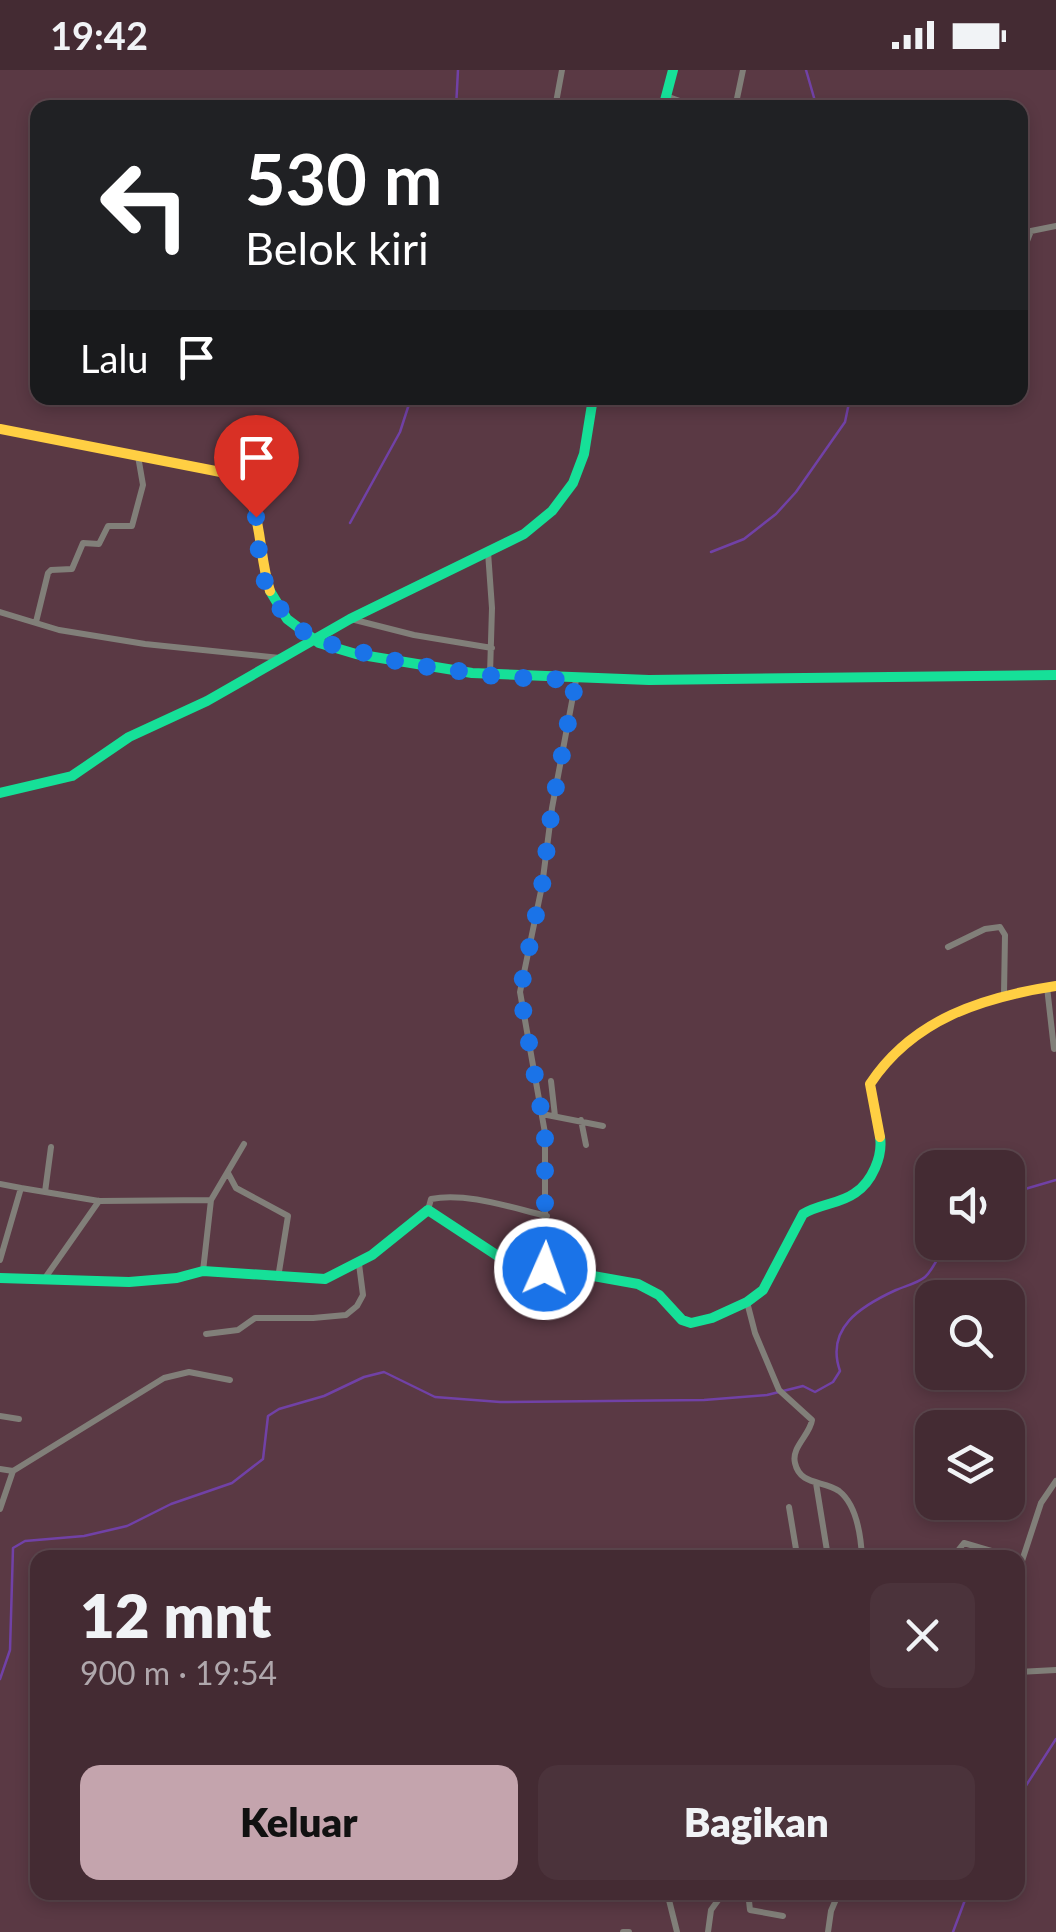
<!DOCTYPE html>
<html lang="id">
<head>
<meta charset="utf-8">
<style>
  body { margin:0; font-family:Lato,sans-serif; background:#4b333b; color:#f1f3f6; height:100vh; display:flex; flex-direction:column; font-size:38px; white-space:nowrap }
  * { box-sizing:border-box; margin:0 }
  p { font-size:32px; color:#afa7ac }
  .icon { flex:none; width:55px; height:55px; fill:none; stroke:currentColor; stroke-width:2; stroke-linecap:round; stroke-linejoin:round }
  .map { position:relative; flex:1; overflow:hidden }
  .side { position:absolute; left:30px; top:1480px; width:995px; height:350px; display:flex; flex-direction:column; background:#442b33; border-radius:20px; box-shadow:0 5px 15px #0003,0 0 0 2px #5c474e }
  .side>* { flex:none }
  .hud { position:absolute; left:30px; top:30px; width:998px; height:305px; border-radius:20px; box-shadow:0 5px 15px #0003,0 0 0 2px #5c474e; background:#202124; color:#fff; overflow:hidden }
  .fabs { position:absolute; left:915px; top:1080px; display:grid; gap:20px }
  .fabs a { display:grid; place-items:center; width:110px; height:110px; border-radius:20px; background:#442b33; box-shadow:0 5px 15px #0003,0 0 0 2px #5c474e; font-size:50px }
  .pin { position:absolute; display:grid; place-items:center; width:85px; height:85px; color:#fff; margin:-102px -42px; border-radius:50% 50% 50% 0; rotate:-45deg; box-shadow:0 0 10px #0007 }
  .pin .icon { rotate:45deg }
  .me { position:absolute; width:110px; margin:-55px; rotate:2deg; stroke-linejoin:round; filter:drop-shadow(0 0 8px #0008) }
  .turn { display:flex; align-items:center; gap:35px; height:210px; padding:0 50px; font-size:45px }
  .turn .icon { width:130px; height:130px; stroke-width:2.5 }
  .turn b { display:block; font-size:70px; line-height:85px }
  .then { display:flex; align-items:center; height:95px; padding:0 50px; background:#0003; gap:20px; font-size:38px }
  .round { display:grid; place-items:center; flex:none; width:105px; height:105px; border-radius:20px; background:#4b333b }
  .summary { display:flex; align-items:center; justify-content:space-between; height:170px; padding:0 50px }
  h1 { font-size:60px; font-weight:800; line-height:75px }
  .action { display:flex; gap:20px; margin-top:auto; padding:20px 50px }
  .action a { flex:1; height:115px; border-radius:20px; background:#c4a4ad; color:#111; font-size:40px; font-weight:800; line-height:115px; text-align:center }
  .action a+a { background:#4b333b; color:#f1f3f6 }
  .status { display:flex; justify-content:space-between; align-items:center; height:70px; padding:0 50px; background:#442b33; direction:ltr }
  .status svg { height:28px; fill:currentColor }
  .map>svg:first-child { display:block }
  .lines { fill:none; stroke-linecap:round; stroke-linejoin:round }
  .stream { stroke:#7141a6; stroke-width:2.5 }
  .street { stroke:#817f79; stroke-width:6 }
  .fast { stroke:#16e098; stroke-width:10 }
  .slow { stroke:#ffcf43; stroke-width:10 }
  .route { stroke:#1a73e8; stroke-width:18; stroke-dasharray:0 32.4 }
</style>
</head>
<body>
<div class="status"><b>19:42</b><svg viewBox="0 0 49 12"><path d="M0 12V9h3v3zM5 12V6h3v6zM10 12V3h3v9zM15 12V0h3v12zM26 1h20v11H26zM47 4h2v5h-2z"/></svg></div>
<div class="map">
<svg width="1056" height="1862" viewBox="0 0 1056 1862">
  <rect width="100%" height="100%" fill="#5a3944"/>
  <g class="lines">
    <path class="stream" d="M 806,0 L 817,38
      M 456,38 L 458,0
      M 350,453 L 400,362 L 411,328
      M 711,482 L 744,469 L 776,444 L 796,422 L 845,352 L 850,328
      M 1008,1124 L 1056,1110
      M 0,1609 L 10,1580 L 13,1478 L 25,1471 L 84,1466 L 127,1456 L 171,1434 L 232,1413 L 263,1389 L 268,1346 L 279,1339 L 324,1326 L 364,1307 L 384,1302 L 435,1327 L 500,1332 L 704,1330 L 767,1325 L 803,1316 L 815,1322 L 833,1312 L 840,1301 C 825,1258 861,1236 896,1220 C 905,1216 918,1213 925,1207 C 934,1199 940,1183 946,1172
      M 1018,1728 L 1056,1669
      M 953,1862 L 968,1822"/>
    <path class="street" d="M 666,26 L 699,38
      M 555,38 L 562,0
      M 735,38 L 743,0
      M 1020,189 L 1031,161 L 1056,156
      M 488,482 L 492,538 L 490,604
      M 0,542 L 59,560 L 145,574 L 280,588
      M 351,549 L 414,565 L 492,578
      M 36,552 L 48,503 L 51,500 L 72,499 L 83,473 L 99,474 L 108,456 L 132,456 L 143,415 L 138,386
      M 948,877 L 985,859 L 1000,857 L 1005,865 L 1004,924
      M 1047,917 L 1054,979
      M 551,1011 L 555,1046
      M 542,1044 L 603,1056
      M 581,1050 L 586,1075
      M 228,1103 L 236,1118 L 288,1146 L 278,1208
      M 0,1114 L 21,1118
      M 45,1122 L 51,1077
      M 428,1140 L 431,1129 C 467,1122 512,1138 547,1146
      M 0,1190 L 21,1118 L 99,1131 L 211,1130
      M 545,1198 L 545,1063 L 520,922 L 542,816 L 552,738 L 576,610
      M 203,1201 L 211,1130 L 244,1074
      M 45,1208 L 99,1131
      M 747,1232 L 755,1263 L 779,1320 L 812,1350 C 810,1365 791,1377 795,1393 C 800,1416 824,1410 839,1421 C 857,1435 861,1467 862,1488
      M 206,1264 L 238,1260 L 255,1248 L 313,1248 L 346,1245 L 357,1236 L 363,1225 L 359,1194
      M 0,1346 L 19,1349
      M 0,1399 L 13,1401 L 164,1308 L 189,1302 L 230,1310
      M 789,1437 L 797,1485 L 828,1487 L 816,1413
      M 0,1439 L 13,1401
      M 928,1488 L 934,1485 L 948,1488
      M 952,1488 L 964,1473 L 1015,1488
      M 1018,1503 L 1041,1433 L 1056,1411
      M 1018,1602 L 1056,1600
      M 667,1822 L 677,1862
      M 748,1822 L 750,1840 L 783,1846
      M 623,1862 L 629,1862
      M 708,1862 L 711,1840 L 724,1822
      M 828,1862 L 831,1841 L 839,1822"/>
    <path class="fast" d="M 663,38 L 673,0
      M 270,521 L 287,549 L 319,573 L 356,584 L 472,603 L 649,610 L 1056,605
      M 0,723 L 72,706 L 129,667 L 207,631 L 350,549 L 524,464 L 552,441 L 573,413 L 584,384 L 593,328
      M 0,1208 L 129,1212 L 177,1208 L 203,1201 L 325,1209 L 372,1185 L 428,1140 L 504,1190 L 638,1214 L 659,1225 L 682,1250 L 691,1253 L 712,1248 L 747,1232 L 763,1220 L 803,1144 C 819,1134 840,1134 855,1123 C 872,1112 883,1086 880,1067"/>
    <path class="slow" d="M 0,359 L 236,405 C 264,438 257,481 270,521
      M 880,1067 L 870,1014 C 913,949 983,927 1056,916"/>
  </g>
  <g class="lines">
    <path class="route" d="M 256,447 L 260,494 L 267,519 L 286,547 L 314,570 L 408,594 L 501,607 L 576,610 L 552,738 L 542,816 L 520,922 L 545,1062 L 545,1199"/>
  </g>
</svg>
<div class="fabs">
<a><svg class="icon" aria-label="sound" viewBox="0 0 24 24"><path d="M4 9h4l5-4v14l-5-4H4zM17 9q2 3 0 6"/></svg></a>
<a><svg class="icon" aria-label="search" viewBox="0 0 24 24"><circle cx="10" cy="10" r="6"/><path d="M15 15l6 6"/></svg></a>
<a><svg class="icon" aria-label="layers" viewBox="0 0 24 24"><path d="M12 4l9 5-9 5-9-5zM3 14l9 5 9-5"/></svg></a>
</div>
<div class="pin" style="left:256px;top:447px;background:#d93025"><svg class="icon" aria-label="arrive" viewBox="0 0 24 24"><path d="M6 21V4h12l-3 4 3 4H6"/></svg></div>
<svg class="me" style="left:545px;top:1199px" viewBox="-20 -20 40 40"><circle r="17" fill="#1a73e8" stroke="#fff" stroke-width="3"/><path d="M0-11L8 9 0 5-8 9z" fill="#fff"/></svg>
<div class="hud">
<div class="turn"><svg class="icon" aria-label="left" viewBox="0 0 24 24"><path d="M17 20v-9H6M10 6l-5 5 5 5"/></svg><div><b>530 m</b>Belok kiri</div></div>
<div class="then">Lalu<svg class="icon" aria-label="arrive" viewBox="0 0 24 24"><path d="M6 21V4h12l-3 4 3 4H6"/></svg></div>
</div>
<section class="side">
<div class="summary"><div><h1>12 mnt</h1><p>900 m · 19:54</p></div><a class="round"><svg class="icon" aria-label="close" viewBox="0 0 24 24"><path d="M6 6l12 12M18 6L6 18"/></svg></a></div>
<div class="action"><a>Keluar</a><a>Bagikan</a></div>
</section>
</div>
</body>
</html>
